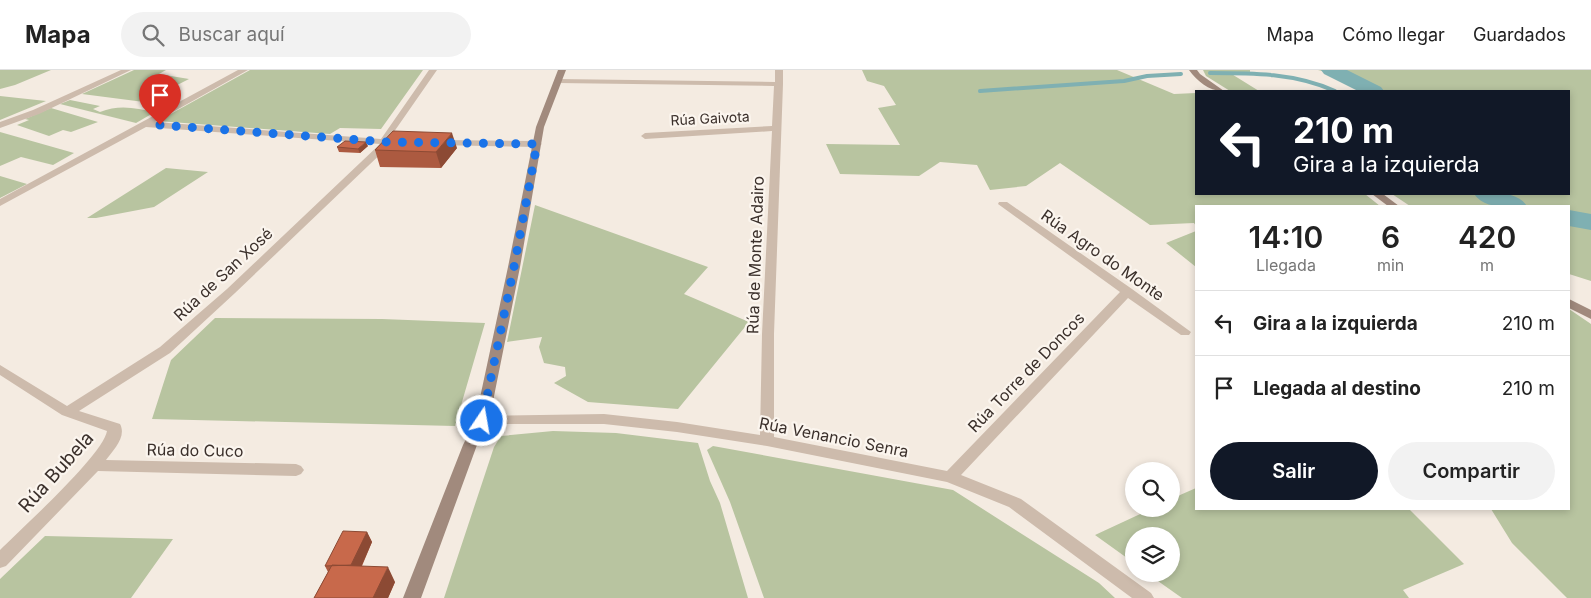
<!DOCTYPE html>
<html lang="es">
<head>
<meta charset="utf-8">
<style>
  body { margin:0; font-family:Inter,sans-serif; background:#f2f2f2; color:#222; height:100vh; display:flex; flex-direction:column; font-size:19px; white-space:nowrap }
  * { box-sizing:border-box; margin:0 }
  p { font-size:16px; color:#767676 }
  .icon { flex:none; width:28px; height:28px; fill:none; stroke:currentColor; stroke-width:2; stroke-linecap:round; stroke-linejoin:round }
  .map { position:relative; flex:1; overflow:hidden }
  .sheet { position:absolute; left:1195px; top:135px; width:375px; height:305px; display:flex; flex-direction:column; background:#fff; border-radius:0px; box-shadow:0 2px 8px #0003 }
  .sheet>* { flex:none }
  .top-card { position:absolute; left:1195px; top:20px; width:375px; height:105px; border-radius:0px; box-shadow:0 2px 8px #0003; background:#111827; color:#fff; overflow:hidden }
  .controls { position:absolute; left:1125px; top:392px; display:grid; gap:10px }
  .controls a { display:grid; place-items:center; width:55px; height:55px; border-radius:50%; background:#fff; box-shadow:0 2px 8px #0003; font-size:25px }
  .pin { position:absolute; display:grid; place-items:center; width:42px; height:42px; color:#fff; margin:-51px -21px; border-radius:50% 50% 50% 0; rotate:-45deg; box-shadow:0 0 5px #0007 }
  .pin .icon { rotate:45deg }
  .me { position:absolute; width:55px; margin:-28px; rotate:12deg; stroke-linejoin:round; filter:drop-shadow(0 0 4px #0008) }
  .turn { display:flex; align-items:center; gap:18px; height:105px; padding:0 15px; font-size:22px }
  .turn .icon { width:65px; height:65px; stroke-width:2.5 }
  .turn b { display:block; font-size:35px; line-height:42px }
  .eta { display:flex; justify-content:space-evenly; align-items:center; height:85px; text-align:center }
  .eta b { font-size:30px; font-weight:600; line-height:35px }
  .action { display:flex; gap:10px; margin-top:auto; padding:10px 15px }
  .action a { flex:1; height:58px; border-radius:30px; background:#111827; color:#fff; font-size:20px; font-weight:600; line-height:58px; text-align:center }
  .action a+a { background:#f2f2f2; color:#222 }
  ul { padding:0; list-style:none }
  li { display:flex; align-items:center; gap:15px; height:65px; padding:0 15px; border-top:1px solid #e0e0e0 }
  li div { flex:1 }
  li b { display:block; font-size:19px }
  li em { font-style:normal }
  header { display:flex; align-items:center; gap:30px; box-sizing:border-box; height:70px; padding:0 25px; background:#fff; border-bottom:1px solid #e0e0e0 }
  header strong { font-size:24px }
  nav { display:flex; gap:28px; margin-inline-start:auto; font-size:18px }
  .search { width:350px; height:45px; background:#f2f2f2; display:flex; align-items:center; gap:12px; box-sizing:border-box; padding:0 18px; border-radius:28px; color:#767676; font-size:19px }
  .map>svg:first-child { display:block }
  .green { fill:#b8c4a0 }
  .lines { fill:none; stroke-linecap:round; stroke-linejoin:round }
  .stream { stroke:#7fb0b2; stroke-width:4 }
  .river { fill:#7fb0b2; fill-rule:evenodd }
  .minor { fill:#cdbbac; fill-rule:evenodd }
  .secondary { fill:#a18a7d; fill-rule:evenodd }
  .wall { fill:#ac5a40 }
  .shaded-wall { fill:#8c4a34 }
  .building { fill:#c8694b; stroke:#8c4a34 }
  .route { stroke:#1a73e8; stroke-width:9; stroke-dasharray:0 16.2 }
  .labels { text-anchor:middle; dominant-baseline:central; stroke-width:4.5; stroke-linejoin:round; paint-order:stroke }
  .far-street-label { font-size:14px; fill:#3b302b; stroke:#fbf5ee }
  .street-label { font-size:16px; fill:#3b302b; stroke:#fbf5ee }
  .near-street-label { font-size:19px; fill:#3b302b; stroke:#fbf5ee }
</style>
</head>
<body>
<header>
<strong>Mapa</strong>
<div class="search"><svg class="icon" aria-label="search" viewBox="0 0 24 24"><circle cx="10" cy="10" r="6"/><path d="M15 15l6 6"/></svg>Buscar aquí</div>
<nav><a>Mapa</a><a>Cómo llegar</a><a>Guardados</a></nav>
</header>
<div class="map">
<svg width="1591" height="528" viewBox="0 0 1591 528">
  <rect width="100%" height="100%" fill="#f4ebe1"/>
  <path class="green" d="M 0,0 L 51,0 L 15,15 L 0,19 Z
    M 134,0 L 166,0 L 159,4 L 189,9 L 144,32 L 82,24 Z
    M 250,0 L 423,0 L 381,59 L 340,58 L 330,64 L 158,51 Z
    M 862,0 L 1117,0 L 1174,24 L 1196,23 L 1196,124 L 1365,124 L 1380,136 L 1196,136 L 1196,156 L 1194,153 L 1150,155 L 1060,93 L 1026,116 L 990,120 L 977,95 L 940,92 L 919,106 L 840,104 L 826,74 L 900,75 L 878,38 L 896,35 L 884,16 L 867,11 Z
    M 1203,0 L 1250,0 L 1250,2 L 1230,3 L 1259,21 L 1230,21 L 1206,6 Z
    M 1318,0 L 1591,0 L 1591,211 L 1569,204 L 1569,136 L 1410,136 L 1392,124 L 1569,124 L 1569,21 L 1388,21 L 1373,19 L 1350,8 Z
    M 0,26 L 46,31 L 0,50 Z
    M 70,30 L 100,36 L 93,39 L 100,42 C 119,34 136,38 155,42 L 136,53 L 60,34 Z
    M 51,38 L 98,52 L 71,62 L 63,60 L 49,66 L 17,55 L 29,50 L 25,49 Z
    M 0,62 L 74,83 L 53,95 L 21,87 L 0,96 Z
    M 166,98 L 208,102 L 154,137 L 96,148 L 87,148 Z
    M 0,106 L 27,114 L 0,128 Z
    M 535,135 L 708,197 L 684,224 L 749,252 L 678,339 L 588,332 L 554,313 L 566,306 L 565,297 L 544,293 L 539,277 L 542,267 L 507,272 Z
    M 1196,161 L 1196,197 L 1166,173 Z
    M 1569,239 L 1591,254 L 1591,528 L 1567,528 L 1512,473 L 1491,439 L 1569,439 Z
    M 215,248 L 382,249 L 485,253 L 455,356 L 152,349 L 171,290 Z
    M 553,361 L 616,363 L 698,373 L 710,411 L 720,433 L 748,528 L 444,528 L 494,377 L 501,366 Z
    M 713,376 L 953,420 L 1099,513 L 1115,528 L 764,528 L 730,432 L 707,380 Z
    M 1196,418 L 1196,439 L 1409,439 L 1464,494 L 1403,520 L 1409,528 L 1182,528 L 1148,504 L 1171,504 L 1171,466 L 1134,466 L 1134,493 L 1095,465 L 1151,439 L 1171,439 L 1171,429 Z
    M 45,466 L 173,469 L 131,528 L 0,528 L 0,509 Z"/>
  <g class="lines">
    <path class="stream" d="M 1210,3 C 1253,3 1295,3 1335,21
      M 980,21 L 1124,11 L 1147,6 L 1181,4"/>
    <path class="river" d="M 1321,0 L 1347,0 L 1381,17 L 1384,21 L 1358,21 L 1324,4 Z
      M 1474,124 C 1491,123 1516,120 1527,136 C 1510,137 1485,140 1474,124 Z
      M 1569,140 L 1591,144 L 1591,160 L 1569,156 Z"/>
    <path class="minor" d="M 121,0 L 131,0 L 39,44 L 0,58 L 0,52 L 33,40 Z
      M 238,0 L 248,0 L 155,52 L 381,69 L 429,0 L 437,0 L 389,69 L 395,70 L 395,74 L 390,75 L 235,223 L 170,283 L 79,341 L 120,354 C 127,367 113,380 106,390 L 296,394 L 301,396 L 304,400 L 301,404 L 296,406 L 98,401 L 6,496 L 0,498 L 0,480 C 22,458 103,385 107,361 L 62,345 L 0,305 L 0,295 L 67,336 L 160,277 L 227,219 L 380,74 L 146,57 L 0,136 L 0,129 Z
      M 775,0 L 783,0 L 783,14 L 774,264 L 774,367 L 947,401 L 1120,222 L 998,134 L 999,132 L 1007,132 L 1132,219 L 1191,262 L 1189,265 L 1181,265 L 1128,228 L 961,405 L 1021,429 L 1151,523 L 1154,528 L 1132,528 L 1009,437 L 947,412 L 767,376 L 677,362 L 604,354 L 477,354 L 475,351 L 477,348 L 482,346 L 604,344 L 677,352 L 760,365 L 762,264 L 772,61 L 645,69 L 641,66 L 645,63 L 772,56 L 774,16 L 558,13 L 554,11 L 558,9 L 775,12 Z
      M 439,70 L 537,71 L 542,74 L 537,77 L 436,75 L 436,71 Z"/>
    <path class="secondary" d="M 558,0 L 566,0 L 544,57 L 520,197 L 489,351 L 477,375 L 421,528 L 403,528 L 463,375 L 475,351 L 508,197 L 536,57 Z
      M 1189,0 L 1197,0 L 1200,4 L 1224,21 C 1210,22 1197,11 1189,0 Z
      M 1372,124 L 1383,124 L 1399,136 L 1388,136 Z
      M 1569,229 L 1591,240 L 1591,249 L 1569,238 Z"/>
  </g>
  <path class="wall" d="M 368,76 L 360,83 L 339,82 L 337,77 Z
    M 457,78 L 441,98 L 380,97 L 375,80 Z
    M 367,462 L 372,472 L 362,496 L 395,512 L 388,528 L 314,528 L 328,502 L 325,496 Z"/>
  <path class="shaded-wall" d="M 452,63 L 457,78 L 441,98 L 436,82 Z
    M 366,72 L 368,76 L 360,83 L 358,79 Z
    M 367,462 L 372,472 L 357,506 L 351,495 Z
    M 388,497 L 395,512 L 388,528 L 373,528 Z"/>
  <path class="building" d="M 393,61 L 452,63 L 436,82 L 375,80 Z
    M 345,71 L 366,72 L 358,79 L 337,77 Z
    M 343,461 L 367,462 L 351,495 L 325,496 Z
    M 332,495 L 388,497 L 373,528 L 314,528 Z"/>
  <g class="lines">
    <path class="route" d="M 160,55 L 387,72 L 537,74 L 514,197 L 482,351"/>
  </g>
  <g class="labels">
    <g class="far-street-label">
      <text transform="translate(710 48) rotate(-3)">Rúa Gaivota</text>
    </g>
    <g class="street-label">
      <text transform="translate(755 185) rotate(-88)">Rúa de Monte Adairo</text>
      <text transform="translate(1103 185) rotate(35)">Rúa Agro do Monte</text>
      <text transform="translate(223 204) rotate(-43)">Rúa de San Xosé</text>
      <text transform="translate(1026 302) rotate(-46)">Rúa Torre de Doncos</text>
      <text transform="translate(834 367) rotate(11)">Rúa Venancio Senra</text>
      <text transform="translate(195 380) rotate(1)">Rúa do Cuco</text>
    </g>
    <g class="near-street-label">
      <text transform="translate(56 402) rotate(-48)">Rúa Bubela</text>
    </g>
  </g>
</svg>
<div class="controls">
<a><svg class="icon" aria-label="search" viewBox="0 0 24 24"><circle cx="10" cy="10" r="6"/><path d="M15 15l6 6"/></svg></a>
<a><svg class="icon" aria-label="layers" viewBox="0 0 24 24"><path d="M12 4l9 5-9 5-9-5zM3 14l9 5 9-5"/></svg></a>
</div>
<div class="pin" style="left:160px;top:55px;background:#d93025"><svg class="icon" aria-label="arrive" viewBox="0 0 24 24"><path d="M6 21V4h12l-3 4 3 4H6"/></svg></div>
<svg class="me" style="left:482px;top:351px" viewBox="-20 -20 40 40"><circle r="17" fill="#1a73e8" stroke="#fff" stroke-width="3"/><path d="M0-11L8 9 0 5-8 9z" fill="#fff"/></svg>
<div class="top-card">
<div class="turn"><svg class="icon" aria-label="left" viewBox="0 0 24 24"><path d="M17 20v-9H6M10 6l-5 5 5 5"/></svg><div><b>210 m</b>Gira a la izquierda</div></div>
</div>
<section class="sheet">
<div class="eta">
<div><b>14:10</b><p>Llegada</p></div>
<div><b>6</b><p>min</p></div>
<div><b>420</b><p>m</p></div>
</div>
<ul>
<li><svg class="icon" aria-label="left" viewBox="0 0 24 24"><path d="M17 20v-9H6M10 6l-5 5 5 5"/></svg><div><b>Gira a la izquierda</b></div><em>210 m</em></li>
<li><svg class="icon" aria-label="arrive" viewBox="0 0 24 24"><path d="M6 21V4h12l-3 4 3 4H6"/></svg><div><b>Llegada al destino</b></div><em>210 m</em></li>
</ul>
<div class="action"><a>Salir</a><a>Compartir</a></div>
</section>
</div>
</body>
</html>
